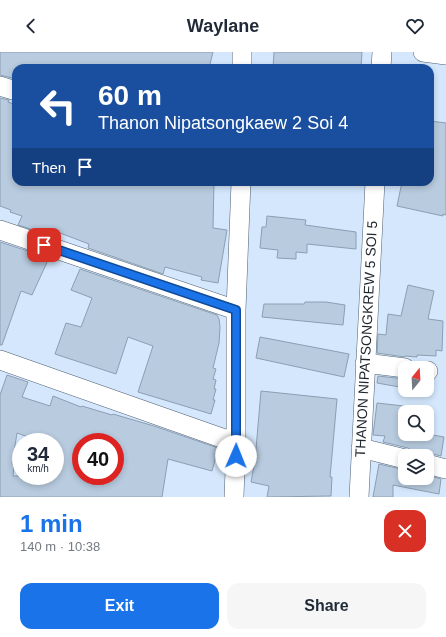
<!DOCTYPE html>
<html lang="en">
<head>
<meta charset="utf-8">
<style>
  body { margin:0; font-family:Arial,sans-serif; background:#f6f6f7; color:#1f2937; height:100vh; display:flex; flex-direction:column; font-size:15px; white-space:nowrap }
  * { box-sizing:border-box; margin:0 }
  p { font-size:13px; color:#747a83 }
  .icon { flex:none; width:22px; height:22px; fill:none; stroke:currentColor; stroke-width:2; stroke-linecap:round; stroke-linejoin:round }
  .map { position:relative; height:445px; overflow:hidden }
  .panel { display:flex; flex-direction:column; background:#fff; flex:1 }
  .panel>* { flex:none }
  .top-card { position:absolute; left:12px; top:12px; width:422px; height:122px; border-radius:12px; box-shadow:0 2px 6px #0003; background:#1a4fa0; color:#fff; overflow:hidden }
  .needle { width:26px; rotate:18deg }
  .controls { position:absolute; left:398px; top:309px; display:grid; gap:8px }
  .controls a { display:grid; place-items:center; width:36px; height:36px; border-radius:8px; background:#fff; box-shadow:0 2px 6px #0003; font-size:20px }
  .speed { position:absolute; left:12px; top:381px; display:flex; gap:8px; font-size:20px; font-weight:700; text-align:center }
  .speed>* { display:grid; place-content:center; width:52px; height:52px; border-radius:50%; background:#fff; box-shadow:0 2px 6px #0003; line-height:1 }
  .speed small { font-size:10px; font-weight:400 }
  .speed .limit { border:6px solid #d22; background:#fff; color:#111 }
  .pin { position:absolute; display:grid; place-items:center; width:34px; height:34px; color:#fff; margin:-17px; border-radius:8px; box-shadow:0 2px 6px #0006 }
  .me { position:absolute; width:44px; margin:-22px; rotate:1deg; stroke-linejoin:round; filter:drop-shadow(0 0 3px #0008) }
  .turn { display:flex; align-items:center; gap:14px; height:84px; padding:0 20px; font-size:18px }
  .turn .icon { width:52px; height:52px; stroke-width:2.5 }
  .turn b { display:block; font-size:28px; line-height:34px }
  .then { display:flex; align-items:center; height:38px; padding:0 20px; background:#0003; gap:8px; font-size:15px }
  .round { display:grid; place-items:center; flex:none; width:42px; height:42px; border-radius:12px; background:#f6f6f7 }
  .summary { display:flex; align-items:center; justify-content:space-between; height:68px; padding:0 20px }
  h1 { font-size:24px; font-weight:800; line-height:30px; color:#1a73e8 }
  .primary-button { display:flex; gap:8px; margin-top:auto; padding:8px 20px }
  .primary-button a { flex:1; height:46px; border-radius:12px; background:#1a73e8; color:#fff; font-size:16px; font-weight:800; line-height:46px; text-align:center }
  .primary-button a+a { background:#f6f6f7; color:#1f2937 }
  header { display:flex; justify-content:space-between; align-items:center; height:52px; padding:0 20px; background:#fff; font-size:18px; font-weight:800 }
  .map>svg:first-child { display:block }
  .building { fill:#b8cbdf; stroke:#8c9eb2; fill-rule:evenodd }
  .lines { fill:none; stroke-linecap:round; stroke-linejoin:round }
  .minor-casing { stroke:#4e5f71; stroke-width:20 }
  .minor { stroke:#fff; stroke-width:19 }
  .route-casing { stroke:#114b97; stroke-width:10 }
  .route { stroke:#1a73e8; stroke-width:7 }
  .labels { text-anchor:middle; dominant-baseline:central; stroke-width:3; stroke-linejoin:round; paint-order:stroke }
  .street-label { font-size:14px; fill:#1e252c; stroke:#fff }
</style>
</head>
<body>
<header><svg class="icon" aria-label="back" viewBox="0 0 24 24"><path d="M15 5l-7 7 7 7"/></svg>Waylane<svg class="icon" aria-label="heart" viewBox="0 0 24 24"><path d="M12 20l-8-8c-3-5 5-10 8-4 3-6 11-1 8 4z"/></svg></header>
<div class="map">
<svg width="446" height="445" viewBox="0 0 446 445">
  <rect width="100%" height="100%" fill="#d4e7fc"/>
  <path class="building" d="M 0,0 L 213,0 L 209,16 L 16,16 L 16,27 L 0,23 Z
    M 274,0 L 362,0 L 361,16 L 273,16 Z
    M 0,46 L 9,48 L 8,50 L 16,53 L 16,130 L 214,130 L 213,176 L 227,178 L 218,231 L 201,228 L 202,225 L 165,215 L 163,222 L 88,196 L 89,192 L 60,181 L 58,186 L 18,173 L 22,164 L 10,160 L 11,158 L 0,154 Z
    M 430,69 L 446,71 L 446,163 L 443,162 L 443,164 L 397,154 L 402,130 L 430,130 Z
    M 267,164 L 306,168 L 305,173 L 356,180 L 356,197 L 307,192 L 307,201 L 296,200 L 296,207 L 277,206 L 278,198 L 260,196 L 262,175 L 266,175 Z
    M 0,190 L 49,206 L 32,243 L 21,239 L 2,293 L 0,293 Z
    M 80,217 L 217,263 L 219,267 L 220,275 L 219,291 L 213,316 L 216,317 L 213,327 L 216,328 L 214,337 L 216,337 L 213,348 L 215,348 L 211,362 L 138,340 L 153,294 L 128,285 L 116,322 L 55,302 L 66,271 L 81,275 L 92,246 L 71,238 Z
    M 408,233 L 434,239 L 428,267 L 443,269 L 442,299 L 436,298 L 436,304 L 417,303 L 417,305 L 405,304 L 405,305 L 377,301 L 378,282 L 386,283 L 388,262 L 401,264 Z
    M 305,250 L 326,250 L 345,253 L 343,273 L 262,265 L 264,252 L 304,252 Z
    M 260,285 L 349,302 L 344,325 L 256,306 Z
    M 7,323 L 28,330 L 22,345 L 50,354 L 53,344 L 81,355 L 82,354 L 112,363 L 113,362 L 154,374 L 218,396 L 212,419 L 168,407 L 162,445 L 0,445 L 0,343 ZM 17,381 L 42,390 L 55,390 L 55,424 L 13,424 L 14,413 L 12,412 ZM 81,390 L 115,390 L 115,424 L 81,424 Z
    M 378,324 L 405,327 L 405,336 L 377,331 Z
    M 261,339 L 337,347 L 330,425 L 332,425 L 331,444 L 267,445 L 269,434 L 251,430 L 255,408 Z
    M 377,351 L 413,355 L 412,360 L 405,360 L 405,382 L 427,382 L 444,385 L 441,404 L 429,401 L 416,404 L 413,399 L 408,396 L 383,390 L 385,384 L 373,383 Z
    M 379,412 L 405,418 L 405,426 L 427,426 L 427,423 L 441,427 L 439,442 L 393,433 L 393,445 L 373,445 Z"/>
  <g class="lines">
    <g class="minor-casing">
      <path id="minor" d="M 242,0 L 242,16
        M 423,0 L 446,3
        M 381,16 L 382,0
        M 0,34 L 16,39
        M 0,178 L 236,258
        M 0,308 L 236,391
        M 365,311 L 405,316
        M 427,319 L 428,319
        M 361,396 L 405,407
        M 427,412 L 446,417
        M 234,445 L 236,391 L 236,258 L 241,130
        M 359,445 L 375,130"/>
    </g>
    <use href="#minor" class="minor"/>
  </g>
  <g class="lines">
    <g class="route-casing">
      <path id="route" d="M 44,193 L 236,258 L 236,404"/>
    </g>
    <use href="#route" class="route"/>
  </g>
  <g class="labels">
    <g class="street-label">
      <text transform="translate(366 287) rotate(-87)">THANON NIPATSONGKREW 5 SOI 5</text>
    </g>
  </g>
</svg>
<div class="controls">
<a><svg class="needle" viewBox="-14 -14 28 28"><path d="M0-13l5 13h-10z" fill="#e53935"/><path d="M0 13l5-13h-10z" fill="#747a83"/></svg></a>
<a><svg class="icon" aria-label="search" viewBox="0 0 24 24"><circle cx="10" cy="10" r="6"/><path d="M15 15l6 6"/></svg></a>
<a><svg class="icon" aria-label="layers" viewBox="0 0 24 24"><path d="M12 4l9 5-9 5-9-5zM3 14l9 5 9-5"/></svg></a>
</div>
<div class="speed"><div>34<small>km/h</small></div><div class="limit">40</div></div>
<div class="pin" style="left:44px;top:193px;background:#d93025"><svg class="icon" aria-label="arrive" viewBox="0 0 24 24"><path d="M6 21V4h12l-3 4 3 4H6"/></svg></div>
<svg class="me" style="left:236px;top:404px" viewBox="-20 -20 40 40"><circle r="19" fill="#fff"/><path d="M0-13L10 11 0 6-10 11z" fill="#1a73e8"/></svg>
<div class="top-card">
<div class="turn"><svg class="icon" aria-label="left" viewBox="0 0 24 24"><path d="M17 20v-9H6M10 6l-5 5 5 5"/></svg><div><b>60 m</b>Thanon Nipatsongkaew 2 Soi 4</div></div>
<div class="then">Then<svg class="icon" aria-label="arrive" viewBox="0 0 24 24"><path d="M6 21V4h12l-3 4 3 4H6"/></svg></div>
</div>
</div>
<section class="panel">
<div class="summary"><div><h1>1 min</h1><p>140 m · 10:38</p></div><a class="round" style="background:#d93025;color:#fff"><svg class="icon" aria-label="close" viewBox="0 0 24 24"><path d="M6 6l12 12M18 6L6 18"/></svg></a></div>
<div class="primary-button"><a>Exit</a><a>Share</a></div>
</section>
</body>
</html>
